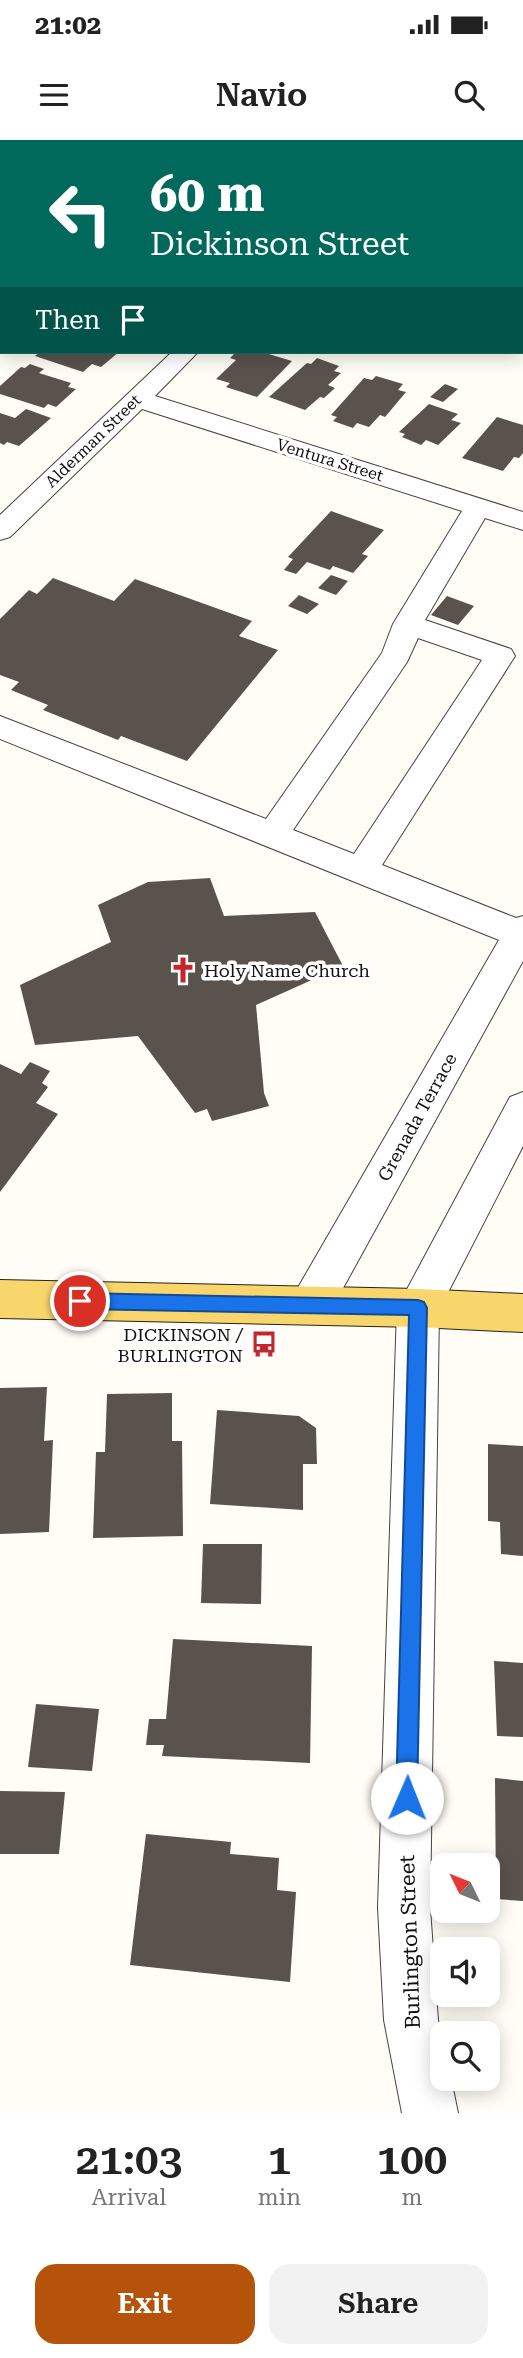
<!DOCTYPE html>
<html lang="en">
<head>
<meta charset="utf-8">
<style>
  body { margin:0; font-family:"Roboto Serif",serif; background:#f2f2f2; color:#222; height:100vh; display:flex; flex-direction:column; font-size:26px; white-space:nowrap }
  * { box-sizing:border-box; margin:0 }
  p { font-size:23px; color:#767676 }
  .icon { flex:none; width:38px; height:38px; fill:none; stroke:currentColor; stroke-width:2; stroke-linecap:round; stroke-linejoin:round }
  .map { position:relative; height:1973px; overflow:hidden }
  .side { display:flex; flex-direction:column; background:#fff; flex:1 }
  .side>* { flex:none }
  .hud { position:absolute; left:0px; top:0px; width:523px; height:214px; box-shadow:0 4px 18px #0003; background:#00695c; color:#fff; overflow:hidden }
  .needle { width:46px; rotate:313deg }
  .tools { position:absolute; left:430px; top:1713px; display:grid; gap:14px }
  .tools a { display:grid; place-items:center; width:70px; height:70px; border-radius:14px; background:#fff; box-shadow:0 4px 18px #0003; font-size:35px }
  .pin { position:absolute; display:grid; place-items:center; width:60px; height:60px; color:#fff; margin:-30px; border:4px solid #fff; border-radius:50%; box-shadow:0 2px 7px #0007 }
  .me { position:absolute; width:77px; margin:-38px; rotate:1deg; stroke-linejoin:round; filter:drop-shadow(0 0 5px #0008) }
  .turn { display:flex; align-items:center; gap:24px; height:147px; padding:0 35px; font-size:32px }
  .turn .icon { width:91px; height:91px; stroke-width:2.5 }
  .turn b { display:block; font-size:49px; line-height:60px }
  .then { display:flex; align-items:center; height:66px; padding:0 35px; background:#0003; gap:14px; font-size:26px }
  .eta { display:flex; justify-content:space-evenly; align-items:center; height:119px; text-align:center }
  .eta b { font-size:42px; font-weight:600; line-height:49px }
  .primary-button { display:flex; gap:14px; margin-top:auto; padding:14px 35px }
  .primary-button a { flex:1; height:80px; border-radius:21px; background:#b45309; color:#fff; font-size:28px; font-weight:600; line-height:80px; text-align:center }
  .primary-button a+a { background:#f2f2f2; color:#222 }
  .status { display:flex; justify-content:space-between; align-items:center; height:49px; padding:0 35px; background:#fff; direction:ltr }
  .status svg { height:19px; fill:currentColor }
  header { display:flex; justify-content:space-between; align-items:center; height:91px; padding:0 35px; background:#fff; font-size:32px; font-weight:600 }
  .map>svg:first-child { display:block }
  .building { fill:#5a524d }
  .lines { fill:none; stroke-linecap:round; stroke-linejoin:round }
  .minor-casing { stroke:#444; stroke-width:2 }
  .major-casing { stroke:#222; stroke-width:2 }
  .minor { fill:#fff; fill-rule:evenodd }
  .major { fill:#f9d66b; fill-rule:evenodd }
  .route { fill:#1a73e8; stroke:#114b97; stroke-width:2 }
  .labels { text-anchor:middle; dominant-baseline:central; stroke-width:7; stroke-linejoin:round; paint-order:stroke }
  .far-street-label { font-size:16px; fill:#111; stroke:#fff }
  .poi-label { font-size:18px; fill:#111; stroke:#fff; text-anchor:start }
  .street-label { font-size:18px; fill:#111; stroke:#fff }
  .near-street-label { font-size:21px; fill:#111; stroke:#fff }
</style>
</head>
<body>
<div class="status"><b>21:02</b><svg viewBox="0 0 49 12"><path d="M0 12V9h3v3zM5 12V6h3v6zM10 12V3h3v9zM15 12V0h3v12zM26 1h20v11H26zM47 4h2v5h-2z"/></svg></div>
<header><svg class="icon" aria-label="menu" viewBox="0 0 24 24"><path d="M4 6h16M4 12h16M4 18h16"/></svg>Navio<svg class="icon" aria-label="search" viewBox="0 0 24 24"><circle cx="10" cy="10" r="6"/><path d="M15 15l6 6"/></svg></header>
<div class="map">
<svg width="523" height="1973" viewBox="0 0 523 1973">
  <rect width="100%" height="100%" fill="#fffdf5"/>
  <path class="building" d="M 40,212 L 119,212 L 101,227 L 92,224 L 83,232 L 35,216 Z
    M 236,212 L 262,212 L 292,221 L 257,257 L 226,247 L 230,243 L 216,239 L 236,220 L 230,218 Z
    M 317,218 L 339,226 L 334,231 L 341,233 L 328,245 L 335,248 L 324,258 L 320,257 L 305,270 L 269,257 L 307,223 L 311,224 Z
    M 30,224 L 44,229 L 39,233 L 71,243 L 68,247 L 76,249 L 56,267 L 48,264 L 44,268 L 0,254 L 0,246 L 21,227 L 25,228 Z
    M 376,236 L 403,244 L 398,250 L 406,252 L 385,277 L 380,275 L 369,287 L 357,283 L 353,288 L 333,281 L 337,277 L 331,275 L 364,238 L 372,240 Z
    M 445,244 L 458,249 L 443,262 L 430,257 Z
    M 429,264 L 458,274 L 451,280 L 461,283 L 438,305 L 426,300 L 421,305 L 402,297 L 405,294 L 399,292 Z
    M 26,269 L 51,278 L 19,306 L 7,302 L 4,305 L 0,303 L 0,273 L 15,278 Z
    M 497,277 L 523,285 L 523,313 L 519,318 L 514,317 L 503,331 L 462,318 Z
    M 331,371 L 384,390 L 362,414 L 368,416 L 353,433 L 333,426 L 330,430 L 307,422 L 296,434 L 284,430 L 293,419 L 288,417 Z
    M 331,435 L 348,441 L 336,455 L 318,448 Z
    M 53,438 L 114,461 L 135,439 L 252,481 L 239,496 L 278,510 L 187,621 L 121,596 L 118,600 L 43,570 L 48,565 L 11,550 L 19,542 L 0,535 L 0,479 L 29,450 L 37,454 Z
    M 299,455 L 319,464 L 307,474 L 288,466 Z
    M 447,456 L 474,466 L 458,485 L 431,475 Z
    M 210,738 L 224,776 L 315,772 L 343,826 L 256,865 L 264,953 L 269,966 L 212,981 L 207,969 L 195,973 L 138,896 L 35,905 L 20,845 L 111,802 L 98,765 L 148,742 Z
    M 30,922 L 50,931 L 42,943 L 48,947 L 36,963 L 58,974 L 0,1052 L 0,924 L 21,934 Z
    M 47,1247 L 44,1301 L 53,1300 L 49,1392 L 0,1394 L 0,1248 Z
    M 172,1253 L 172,1301 L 182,1301 L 183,1396 L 93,1398 L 96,1312 L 105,1312 L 107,1254 Z
    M 217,1270 L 299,1276 L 316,1288 L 317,1324 L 303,1324 L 303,1370 L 210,1364 Z
    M 488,1304 L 523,1306 L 523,1416 L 501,1414 L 500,1382 L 488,1381 Z
    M 203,1404 L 262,1404 L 261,1464 L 201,1463 Z
    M 173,1499 L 312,1506 L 310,1623 L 162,1616 L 164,1605 L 146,1605 L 149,1579 L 166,1579 Z
    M 494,1521 L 523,1523 L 523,1597 L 497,1596 Z
    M 36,1564 L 99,1569 L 92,1631 L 28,1627 Z
    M 495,1638 L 523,1641 L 523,1761 L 496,1759 Z
    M 0,1651 L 65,1652 L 59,1714 L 0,1714 Z
    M 146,1694 L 231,1702 L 230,1714 L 279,1718 L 277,1750 L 296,1752 L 290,1842 L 130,1825 Z"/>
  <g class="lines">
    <g class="minor-casing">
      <path id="minor" d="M 396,0 L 418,0 L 395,2 Z
        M 522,107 L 523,107 L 523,121 L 522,121 Z
        M 0,114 L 2,114 L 2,128 L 0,128 Z
        M 172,212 L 198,212 L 155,256 L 523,372 L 523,390 L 485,378 L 425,480 L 511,509 L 515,516 L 382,725 L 516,778 L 523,776 L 523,821 L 326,1179 L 311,1184 L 296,1179 L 290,1165 L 296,1151 L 499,800 L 0,599 L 0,576 L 266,679 L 382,513 L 393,484 L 462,371 L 142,269 L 10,397 L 0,400 L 0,375 ZM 418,498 L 482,520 L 354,714 L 293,690 L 407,522 Z
        M 523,952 L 523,1006 L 439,1170 L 430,1768 L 438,1880 L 443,1902 L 443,1939 L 451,1939 L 458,1973 L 402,1973 L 384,1880 L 378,1768 L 397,1168 L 510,957 Z"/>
    </g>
    <g class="major-casing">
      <path id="major" d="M 0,1140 L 418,1149 L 523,1154 L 523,1192 L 418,1187 L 0,1178 Z"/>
    </g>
    <use href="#minor" class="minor"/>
    <use href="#major" class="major"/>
  </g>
  <path class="route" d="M 80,1153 L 418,1160 L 424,1162 L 427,1168 L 417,1658 L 414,1665 L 407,1669 L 400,1665 L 396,1658 L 409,1175 L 80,1169 L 74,1167 L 71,1161 L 74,1155 Z"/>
  <defs>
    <g id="church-bare" transform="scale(2.1)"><path d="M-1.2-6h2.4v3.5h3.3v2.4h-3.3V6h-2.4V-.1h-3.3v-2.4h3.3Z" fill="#c4262e" stroke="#fff" stroke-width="2.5" paint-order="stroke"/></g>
    <g id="bus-bare" transform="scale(2.1)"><path d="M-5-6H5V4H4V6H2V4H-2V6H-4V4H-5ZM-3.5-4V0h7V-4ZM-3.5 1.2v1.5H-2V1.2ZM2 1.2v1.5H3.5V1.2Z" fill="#c4262e" stroke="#fff" stroke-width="2.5" paint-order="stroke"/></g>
  </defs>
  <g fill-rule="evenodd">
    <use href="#church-bare" x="183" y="830"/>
    <use href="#bus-bare" x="264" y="1204"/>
  </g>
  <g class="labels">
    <g class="far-street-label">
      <text transform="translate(93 301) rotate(-44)">Alderman Street</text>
      <text transform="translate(330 320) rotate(17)">Ventura Street</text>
    </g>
    <g class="poi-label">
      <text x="204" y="830">Holy Name Church</text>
      <text x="243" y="1194" text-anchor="end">DICKINSON /<tspan x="243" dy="21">BURLINGTON</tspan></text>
    </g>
    <g class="street-label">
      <text transform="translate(417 977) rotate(-61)">Grenada Terrace</text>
    </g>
    <g class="near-street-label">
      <text transform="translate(410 1802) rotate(-92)">Burlington Street</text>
    </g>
  </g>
</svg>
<div class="tools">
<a><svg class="needle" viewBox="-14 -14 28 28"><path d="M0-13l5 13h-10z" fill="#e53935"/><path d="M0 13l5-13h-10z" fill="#767676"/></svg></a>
<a><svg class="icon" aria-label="sound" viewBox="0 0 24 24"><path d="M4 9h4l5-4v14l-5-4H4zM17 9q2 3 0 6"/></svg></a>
<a><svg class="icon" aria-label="search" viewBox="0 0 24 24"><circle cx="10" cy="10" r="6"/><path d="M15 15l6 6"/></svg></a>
</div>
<div class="pin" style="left:80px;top:1161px;background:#d93025"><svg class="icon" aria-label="arrive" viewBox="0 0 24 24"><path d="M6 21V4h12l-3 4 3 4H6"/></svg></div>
<svg class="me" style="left:407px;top:1658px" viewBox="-20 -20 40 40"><circle r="19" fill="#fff"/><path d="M0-13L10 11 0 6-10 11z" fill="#1a73e8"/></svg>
<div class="hud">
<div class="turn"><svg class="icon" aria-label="left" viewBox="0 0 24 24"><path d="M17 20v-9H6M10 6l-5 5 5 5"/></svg><div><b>60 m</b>Dickinson Street</div></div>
<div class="then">Then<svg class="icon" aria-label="arrive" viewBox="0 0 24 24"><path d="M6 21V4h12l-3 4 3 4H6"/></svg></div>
</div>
</div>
<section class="side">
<div class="eta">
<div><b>21:03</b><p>Arrival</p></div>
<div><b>1</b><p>min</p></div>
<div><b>100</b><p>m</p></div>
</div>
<div class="primary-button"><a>Exit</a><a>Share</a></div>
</section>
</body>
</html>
